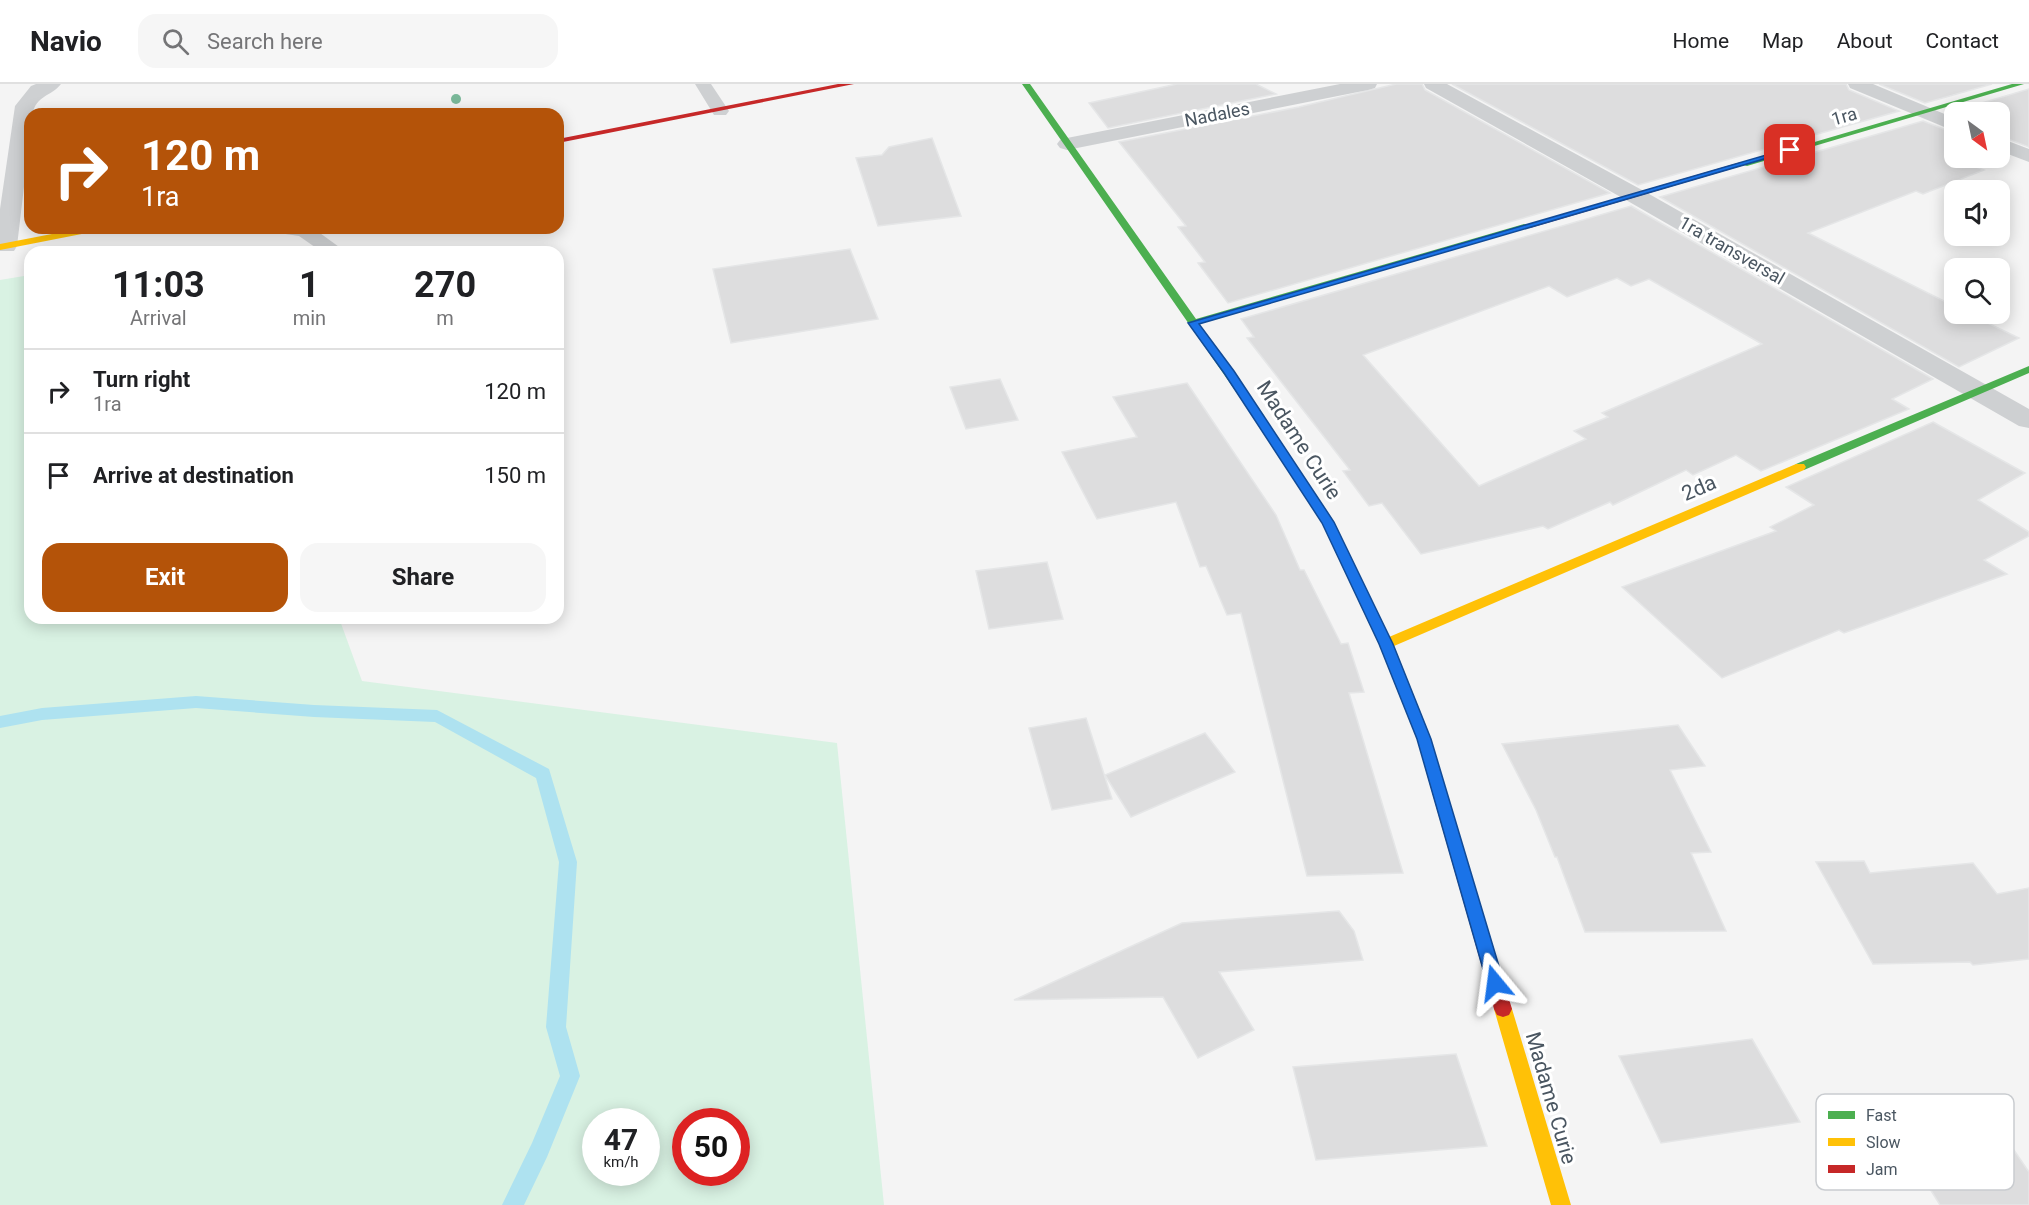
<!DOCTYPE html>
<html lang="en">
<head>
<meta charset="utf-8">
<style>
  body { margin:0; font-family:Roboto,sans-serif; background:#f6f6f6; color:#202124; height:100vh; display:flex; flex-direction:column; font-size:22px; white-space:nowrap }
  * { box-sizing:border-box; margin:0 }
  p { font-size:20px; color:#757577 }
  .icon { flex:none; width:33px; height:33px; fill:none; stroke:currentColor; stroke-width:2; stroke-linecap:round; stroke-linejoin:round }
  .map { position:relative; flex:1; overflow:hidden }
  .drawer { position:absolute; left:24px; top:162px; width:540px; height:378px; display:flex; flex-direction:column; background:#fff; border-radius:18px; box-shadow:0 3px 15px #0003 }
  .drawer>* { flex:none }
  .banner { position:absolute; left:24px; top:24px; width:540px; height:126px; border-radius:18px; box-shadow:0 3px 15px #0003; background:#b45309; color:#fff; overflow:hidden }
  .needle { width:39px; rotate:147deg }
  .fabs { position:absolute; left:1944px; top:18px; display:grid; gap:12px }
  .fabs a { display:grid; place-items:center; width:66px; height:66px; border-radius:12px; background:#fff; box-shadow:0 3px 15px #0003; font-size:30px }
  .speed { position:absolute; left:582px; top:1024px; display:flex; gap:12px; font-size:30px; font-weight:700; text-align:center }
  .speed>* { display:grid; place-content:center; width:78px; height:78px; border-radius:50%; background:#fff; box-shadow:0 3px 15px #0003; line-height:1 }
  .speed small { font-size:15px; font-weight:400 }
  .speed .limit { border:9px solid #d22; background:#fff; color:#111 }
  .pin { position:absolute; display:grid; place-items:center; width:51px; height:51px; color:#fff; margin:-26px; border-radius:12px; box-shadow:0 3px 9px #0006 }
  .me { position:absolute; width:66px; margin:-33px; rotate:344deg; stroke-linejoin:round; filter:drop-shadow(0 0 4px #0008) }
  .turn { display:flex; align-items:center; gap:21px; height:126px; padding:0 18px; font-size:27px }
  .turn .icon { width:78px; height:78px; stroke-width:2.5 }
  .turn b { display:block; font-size:42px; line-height:51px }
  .eta { display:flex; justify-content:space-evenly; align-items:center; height:102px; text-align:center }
  .eta b { font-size:36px; font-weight:700; line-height:42px }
  .cta { display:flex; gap:12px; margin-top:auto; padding:12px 18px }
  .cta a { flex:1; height:69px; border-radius:18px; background:#b45309; color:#fff; font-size:24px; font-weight:700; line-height:69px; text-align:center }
  .cta a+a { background:#f6f6f6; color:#202124 }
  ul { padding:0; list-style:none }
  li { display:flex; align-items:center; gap:18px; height:84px; padding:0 18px; border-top:2px solid #e0e0e0 }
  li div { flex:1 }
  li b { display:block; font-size:22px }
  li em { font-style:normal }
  header { display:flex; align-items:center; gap:36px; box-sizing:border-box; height:84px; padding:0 30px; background:#fff; border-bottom:2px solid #e0e0e0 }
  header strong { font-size:28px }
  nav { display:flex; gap:33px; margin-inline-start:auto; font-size:21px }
  .search { width:420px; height:54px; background:#f6f6f6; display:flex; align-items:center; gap:15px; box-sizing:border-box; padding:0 21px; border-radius:18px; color:#757577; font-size:22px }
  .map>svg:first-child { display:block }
  .green { fill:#d9f2e3; fill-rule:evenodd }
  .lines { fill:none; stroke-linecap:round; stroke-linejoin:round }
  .stream { fill:#aee2f0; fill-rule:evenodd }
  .building { fill:#ddddde; stroke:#e5e6e7; stroke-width:1.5; fill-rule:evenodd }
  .lane { fill:#ced0d2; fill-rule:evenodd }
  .street { fill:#ced0d2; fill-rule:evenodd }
  .fast { fill:#4caf50; fill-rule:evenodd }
  .slow { fill:#ffc107; fill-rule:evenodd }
  .jam { fill:#c62828; fill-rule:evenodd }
  .tree { fill:#7ab899 }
  .route { fill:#1a73e8; stroke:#114b97; stroke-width:1.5 }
  .labels { text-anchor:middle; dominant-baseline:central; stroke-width:6; stroke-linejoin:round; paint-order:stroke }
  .far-street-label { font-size:18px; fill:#4a5661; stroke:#fff }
  .street-label { font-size:21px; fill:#4a5661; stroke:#fff }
  .key { fill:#fff; stroke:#c9ccd0; stroke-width:1.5 }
  .key-label { font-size:16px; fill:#4a5661 }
</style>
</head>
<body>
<header>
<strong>Navio</strong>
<div class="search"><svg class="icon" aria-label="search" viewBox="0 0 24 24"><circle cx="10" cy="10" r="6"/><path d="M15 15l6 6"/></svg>Search here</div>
<nav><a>Home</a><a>Map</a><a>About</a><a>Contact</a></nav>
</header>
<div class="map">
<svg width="2029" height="1121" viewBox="0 0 2029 1121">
  <rect width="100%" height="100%" fill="#f4f4f4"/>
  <path class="green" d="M 30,191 L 30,534 L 339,534 L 362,597 L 837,659 L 884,1121 L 0,1121 L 0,196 ZM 596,1038 L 646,1038 L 646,1089 L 596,1089 ZM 686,1038 L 736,1038 L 736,1089 L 686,1089 Z"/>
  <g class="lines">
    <path class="stream" d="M 196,612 L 314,621 L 437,626 L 549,685 L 577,778 L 566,943 L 580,992 L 547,1073 L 524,1121 L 502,1121 L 532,1059 L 560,992 L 546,943 L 559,778 L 536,694 L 435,638 L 314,633 L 196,624 L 42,636 L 0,644 L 0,632 L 42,624 Z"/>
  </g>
  <path class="building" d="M 1177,0 L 1256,0 L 1276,10 L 1108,44 L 1089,19 Z
    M 1396,0 L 1422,0 L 1425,6 L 1610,109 L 1228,219 L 1198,179 L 1205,178 L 1178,143 L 1186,142 L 1119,58 L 1299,23 Z
    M 1452,0 L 1846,0 L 1849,6 L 1899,27 L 1638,101 Z
    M 1879,0 L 1992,0 L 1925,19 Z
    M 2029,5 L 2029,63 L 2000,52 L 2000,28 L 1954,28 L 1954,32 L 1948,29 Z
    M 1923,37 L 1954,49 L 1954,74 L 2000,74 L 2000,69 L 2009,73 L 1979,84 L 1984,86 L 1923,110 L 1916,107 L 1808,149 L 1954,222 L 1954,230 L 1969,230 L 2019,254 L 1959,283 L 1660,113 Z
    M 932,54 L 961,132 L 878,142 L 856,74 L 882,71 L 889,63 Z
    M 1631,122 L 1933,295 L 1892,315 L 1909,325 L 1761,387 L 1736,371 L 1693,391 L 1686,386 L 1613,421 L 1610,418 L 1548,445 L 1543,442 L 1421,470 L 1382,419 L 1369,422 L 1343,387 L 1350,386 L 1247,254 L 1254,253 L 1241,235 ZM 1617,194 L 1631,202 L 1649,195 L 1762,260 L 1602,329 L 1608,333 L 1574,347 L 1586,355 L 1479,402 L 1363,271 L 1549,202 L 1567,213 Z
    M 850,165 L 878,235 L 731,259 L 713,185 Z
    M 1000,295 L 1018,336 L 966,345 L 950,303 Z
    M 1187,299 L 1276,431 L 1300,486 L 1304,486 L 1341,560 L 1348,559 L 1364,608 L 1349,609 L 1403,789 L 1307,792 L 1241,529 L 1227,531 L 1206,482 L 1200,483 L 1176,418 L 1097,435 L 1062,368 L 1137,353 L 1113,313 Z
    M 1933,338 L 2025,389 L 1978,416 L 2029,448 L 2029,452 L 1984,476 L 2007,490 L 1844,549 L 1839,546 L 1722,594 L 1622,503 L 1776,447 L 1770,443 L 1814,421 L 1786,403 Z
    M 1047,478 L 1063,535 L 989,545 L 976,487 Z
    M 1086,634 L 1112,715 L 1052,726 L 1029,644 Z
    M 1678,641 L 1705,682 L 1670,686 L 1711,768 L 1691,769 L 1726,847 L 1585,848 L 1557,773 L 1555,773 L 1536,726 L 1502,660 Z
    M 1205,649 L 1235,688 L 1131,733 L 1105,691 Z
    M 1864,777 L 1870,789 L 1973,779 L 1997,810 L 2029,804 L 2029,875 L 1973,881 L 1970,878 L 1873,880 L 1816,778 Z
    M 1339,827 L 1354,847 L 1363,876 L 1219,888 L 1254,946 L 1198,974 L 1163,913 L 1014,916 L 1182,839 Z
    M 1752,955 L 1800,1038 L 1661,1059 L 1619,972 Z
    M 1456,970 L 1487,1062 L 1316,1076 L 1293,983 Z
    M 1988,1028 L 2029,1088 L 2029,1121 L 1940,1121 L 1890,1041 Z"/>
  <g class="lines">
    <path class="lane" d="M 695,0 L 711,0 L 729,27 L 726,31 L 714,31 Z
      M 269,144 L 313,144 L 346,168 L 322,168 L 299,152 L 272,148 Z"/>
    <path class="street" d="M 36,0 L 61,0 C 52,12 35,12 33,30 L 30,30 L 30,52 L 17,162 L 14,167 L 0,167 L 0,125 L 15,22 L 31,2 Z
      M 1340,0 L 1377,0 L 1375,4 L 1368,6 L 1067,66 L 1060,64 L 1057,60 L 1060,56 L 1067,54 Z
      M 1424,0 L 1447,0 L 1642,106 L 2029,325 L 2029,344 L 2019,342 L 1626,116 L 1426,4 Z
      M 1848,0 L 1873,0 L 1954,34 L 1954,47 L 1850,4 Z
      M 2000,54 L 2029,65 L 2029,78 L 2000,67 Z"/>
    <path class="fast" d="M 1022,0 L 1030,0 L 1196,235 L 1524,140 L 1532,142 L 1199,240 L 1265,333 L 1259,336 L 1255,335 Z
      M 2012,0 L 2024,0 L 1747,82 L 1740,80 Z
      M 2029,282 L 2029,289 L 1804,386 L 1796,386 L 1794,383 L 1796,380 Z"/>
    <path class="slow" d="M 83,144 L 102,144 L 97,147 L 0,166 L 0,160 Z
      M 1259,330 L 1263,331 L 1334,438 L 1389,553 L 1796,380 L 1804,380 L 1806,383 L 1804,386 L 1394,562 L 1431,655 L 1438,680 L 1436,684 L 1431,686 L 1426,684 L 1417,655 L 1379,560 L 1322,439 L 1253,333 Z
      M 1503,917 L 1509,919 L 1512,925 L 1571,1121 L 1551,1121 L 1494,925 L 1497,919 Z"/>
    <path class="jam" d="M 838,0 L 854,0 L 558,59 L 558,55 Z
      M 1741,78 L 1748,80 L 1530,144 L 1522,142 Z
      M 1431,674 L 1436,676 L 1438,680 L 1512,925 L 1509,931 L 1503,933 L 1497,931 L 1494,925 L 1424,680 L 1426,676 Z"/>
  </g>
  <circle class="tree" cx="456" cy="15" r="5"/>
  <path class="route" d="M 1787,65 L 1795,66 L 1199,240 L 1234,287 L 1334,438 L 1393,560 L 1431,655 L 1504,899 L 1501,905 L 1495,907 L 1489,905 L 1487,899 L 1417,655 L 1379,560 L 1322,439 L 1224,289 L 1188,239 Z"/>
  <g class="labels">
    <g class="far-street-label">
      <text transform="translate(1217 30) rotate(-11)">Nadales</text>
      <text transform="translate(1844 32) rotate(-16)">1ra</text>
      <text transform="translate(1732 166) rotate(30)">1ra transversal</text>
    </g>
    <g class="street-label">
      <text transform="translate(1299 356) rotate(57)">Madame Curie</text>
      <text transform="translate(1699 404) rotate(-23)">2da</text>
      <text transform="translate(1551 1014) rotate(74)">Madame Curie</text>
    </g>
  </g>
  <rect x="1816" y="1010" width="198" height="96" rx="9" class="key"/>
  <rect x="1828" y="1027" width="27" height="8" fill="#4caf50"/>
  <rect x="1828" y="1054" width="27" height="8" fill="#ffc107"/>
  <rect x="1828" y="1081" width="27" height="8" fill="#c62828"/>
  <g class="key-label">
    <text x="1866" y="1037">Fast</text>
    <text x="1866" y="1064">Slow</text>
    <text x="1866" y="1091">Jam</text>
  </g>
</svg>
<div class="fabs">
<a><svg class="needle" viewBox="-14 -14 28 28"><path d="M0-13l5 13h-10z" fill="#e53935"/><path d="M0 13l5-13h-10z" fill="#757577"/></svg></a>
<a><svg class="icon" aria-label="sound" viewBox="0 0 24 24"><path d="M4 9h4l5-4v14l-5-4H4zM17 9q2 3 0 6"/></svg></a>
<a><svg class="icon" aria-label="search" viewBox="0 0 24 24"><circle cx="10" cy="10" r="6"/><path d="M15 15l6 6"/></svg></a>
</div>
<div class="speed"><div>47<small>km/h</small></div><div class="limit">50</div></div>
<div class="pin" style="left:1790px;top:66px;background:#d93025"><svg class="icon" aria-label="arrive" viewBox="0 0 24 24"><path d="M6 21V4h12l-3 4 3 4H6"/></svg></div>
<svg class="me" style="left:1495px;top:899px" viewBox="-20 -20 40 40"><path d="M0-17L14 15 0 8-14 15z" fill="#1a73e8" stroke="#fff" stroke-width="4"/></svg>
<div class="banner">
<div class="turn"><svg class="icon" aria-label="right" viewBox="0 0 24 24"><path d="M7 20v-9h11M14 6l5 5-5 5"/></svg><div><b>120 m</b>1ra</div></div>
</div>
<section class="drawer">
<div class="eta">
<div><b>11:03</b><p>Arrival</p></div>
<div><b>1</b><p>min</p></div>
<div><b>270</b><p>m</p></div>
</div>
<ul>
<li><svg class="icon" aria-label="right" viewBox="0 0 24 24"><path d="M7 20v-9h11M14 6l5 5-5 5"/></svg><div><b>Turn right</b><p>1ra</p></div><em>120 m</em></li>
<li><svg class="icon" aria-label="arrive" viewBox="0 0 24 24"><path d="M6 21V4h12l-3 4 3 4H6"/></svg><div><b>Arrive at destination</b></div><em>150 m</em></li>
</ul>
<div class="cta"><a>Exit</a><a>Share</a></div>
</section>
</div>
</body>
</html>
